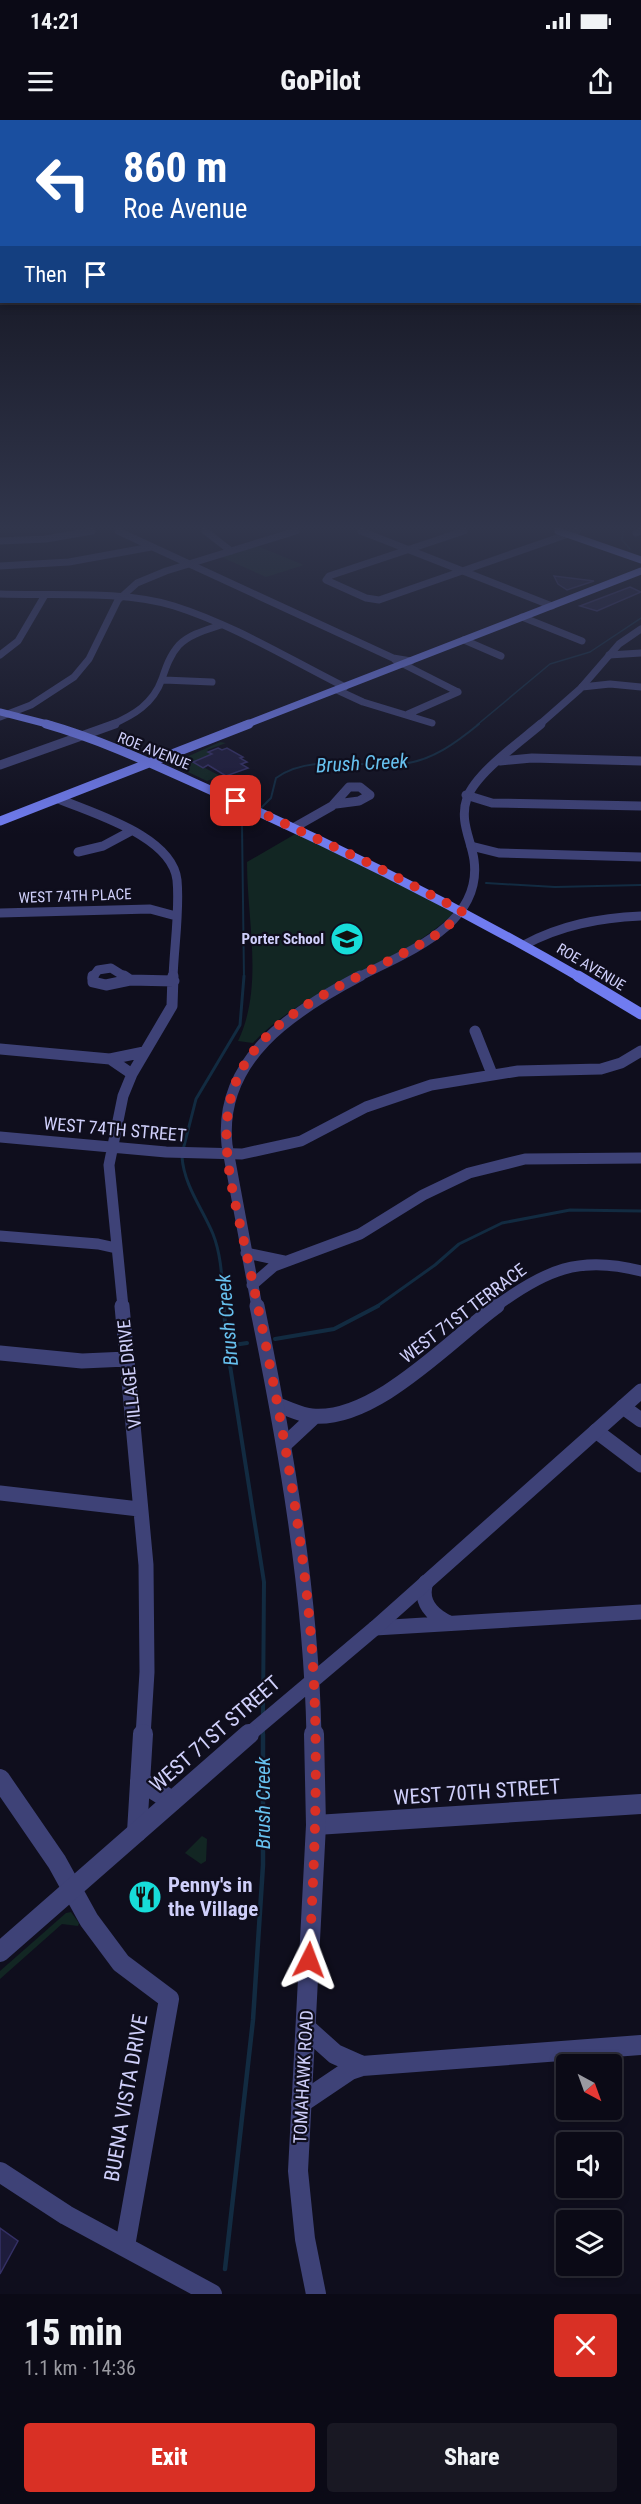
<!DOCTYPE html>
<html lang="en">
<head>
<meta charset="utf-8">
<style>
  body { margin:0; font-family:"Roboto Condensed",sans-serif; background:#191823; color:#f1f3f6; height:100vh; display:flex; flex-direction:column; font-size:22px; white-space:nowrap }
  * { box-sizing:border-box; margin:0 }
  p { font-size:20px; color:#9a9aa1 }
  .icon { flex:none; width:33px; height:33px; fill:none; stroke:currentColor; stroke-width:2; stroke-linecap:round; stroke-linejoin:round }
  .map { position:relative; height:2174px; overflow:hidden }
  .sheet { display:flex; flex-direction:column; background:#0b0a16; flex:1 }
  .sheet>* { flex:none }
  .banner { position:absolute; left:0px; top:0px; width:642px; height:183px; box-shadow:0 3px 9px #0003,0 0 0 2px #2b2b35; background:#1a4fa0; color:#fff; overflow:hidden }
  .needle { width:39px; rotate:139deg }
  .buttons { position:absolute; left:556px; top:1934px; display:grid; gap:12px }
  .buttons a { display:grid; place-items:center; width:66px; height:66px; border-radius:6px; background:#0b0a16; box-shadow:0 3px 9px #0003,0 0 0 2px #2b2b35; font-size:30px }
  .pin { position:absolute; display:grid; place-items:center; width:51px; height:51px; color:#fff; margin:-26px; border-radius:12px; box-shadow:0 3px 9px #0006 }
  .me { position:absolute; width:66px; margin:-33px; rotate:3deg; stroke-linejoin:round; filter:drop-shadow(0 0 4px #0008) }
  .turn { display:flex; align-items:center; gap:21px; height:126px; padding:0 24px; font-size:27px }
  .turn .icon { width:78px; height:78px; stroke-width:2.5 }
  .turn b { display:block; font-size:42px; line-height:51px }
  .then { display:flex; align-items:center; height:57px; padding:0 24px; background:#0003; gap:12px; font-size:22px }
  .round { display:grid; place-items:center; flex:none; width:63px; height:63px; border-radius:6px; background:#191823 }
  .head { display:flex; align-items:center; justify-content:space-between; height:102px; padding:0 24px }
  h1 { font-size:36px; font-weight:800; line-height:45px }
  .action { display:flex; gap:12px; margin-top:auto; padding:12px 24px }
  .action a { flex:1; height:69px; border-radius:6px; background:#d93025; color:#fff; font-size:24px; font-weight:800; line-height:69px; text-align:center }
  .action a+a { background:#191823; color:#f1f3f6 }
  .status { display:flex; justify-content:space-between; align-items:center; height:42px; padding:0 30px; background:#0b0a16; direction:ltr }
  .status svg { height:16px; fill:currentColor }
  header { display:flex; justify-content:space-between; align-items:center; height:78px; padding:0 24px; background:#0b0a16; font-size:27px; font-weight:800 }
  .map>svg:first-child { display:block }
  .green { fill:#122623 }
  .lines { fill:none; stroke-linecap:round; stroke-linejoin:round }
  .stream-far4 { stroke:#122b41; stroke-width:1.5 }
  .stream-far3 { stroke:#122b41; stroke-width:2 }
  .stream-far2 { stroke:#122b41; stroke-width:3 }
  .stream-far1 { stroke:#122b41; stroke-width:4 }
  .stream { stroke:#122b41; stroke-width:4.5 }
  .building { fill:#1e1c3c; stroke:#343065; stroke-width:1.5 }
  .minor-far4 { stroke:#3e4277; stroke-width:7 }
  .minor-far3 { stroke:#3e4277; stroke-width:9 }
  .minor-far2 { stroke:#3e4277; stroke-width:11 }
  .minor-far1 { stroke:#3e4277; stroke-width:15 }
  .minor { stroke:#3e4277; stroke-width:20 }
  .tertiary-far4 { stroke:#3e4277; stroke-width:7 }
  .tertiary-far3 { stroke:#3e4277; stroke-width:9 }
  .tertiary-far2 { stroke:#3e4277; stroke-width:11 }
  .tertiary-far1 { stroke:#3e4277; stroke-width:15 }
  .tertiary { stroke:#3e4277; stroke-width:20 }
  .secondary-far2 { stroke:#707cf0; stroke-width:7 }
  .secondary-far1 { stroke:#707cf0; stroke-width:9 }
  .secondary { stroke:#707cf0; stroke-width:11 }
  .route { stroke:#d93025; stroke-width:10; stroke-dasharray:0 18 }
  .labels { text-anchor:middle; dominant-baseline:central; stroke-width:4.5; stroke-linejoin:round; paint-order:stroke }
  .far-street-label { font-size:15px; fill:#cfcffa; stroke:#0f0e1d }
  .far-poi-label { font-size:15px; font-weight:bold; fill:#cfcffa; stroke:#0f0e1d; text-anchor:end }
  .street-label { font-size:18px; fill:#cfcffa; stroke:#0f0e1d }
  .water-label { font-size:20px; font-style:italic; fill:#67c1ef; stroke:#0f0e1d }
  .near-street-label { font-size:21px; fill:#cfcffa; stroke:#0f0e1d }
  .near-poi-label { font-size:21px; font-weight:bold; fill:#cfcffa; stroke:#0f0e1d; text-anchor:start }
</style>
</head>
<body>
<div class="status"><b>14:21</b><svg viewBox="0 0 49 12"><path d="M0 12V9h3v3zM5 12V6h3v6zM10 12V3h3v9zM15 12V0h3v12zM26 1h20v11H26zM47 4h2v5h-2z"/></svg></div>
<header><svg class="icon" aria-label="menu" viewBox="0 0 24 24"><path d="M4 6h16M4 12h16M4 18h16"/></svg>GoPilot<svg class="icon" aria-label="share" viewBox="0 0 24 24"><path d="M12 15V3M7 8l5-5 5 5M5 13v7h14v-7"/></svg></header>
<div class="map">
<svg width="641" height="2174" viewBox="0 0 641 2174">
  <rect width="100%" height="100%" fill="#0f0e1d"/>
  <path class="green" d="M 255,425 L 304,445 L 266,457 L 219,436 Z
    M 220,622 L 226,623 L 207,630 L 212,634 L 194,642 L 220,656 L 207,661 L 171,644 Z
    M 297,713 L 452,791 L 452,795 C 394,849 308,864 253,923 L 238,921 C 264,867 247,801 247,742 Z
    M 202,1716 L 207,1719 L 206,1741 L 201,1744 L 185,1733 Z
    M 71,1792 L 79,1803 L 78,1806 L 62,1804 L 0,1859 L 0,1851 L 66,1793 Z"/>
  <g class="lines">
    <path class="stream-far4" d="M 623,411 L 622,420 L 630,429
      M 477,605 L 550,544 L 590,532 L 641,498"/>
    <path class="stream-far3" d="M 260,689 L 271,678 L 276,658 C 311,633 361,648 402,644 C 432,641 457,622 479,604
      M 486,763 L 555,767 L 641,765
      M 244,858 L 242,705 L 254,693"/>
    <path class="stream-far2" d="M 183,1030 L 196,979 L 240,905 L 244,856
      M 182,1037 C 184,1065 202,1088 213,1114 C 222,1137 222,1162 224,1187
      M 376,1187 L 435,1145 L 459,1124 L 502,1103 L 570,1090 L 641,1091"/>
    <path class="stream-far1" d="M 224,1186 L 226,1220 L 264,1462 L 263,1595
      M 275,1219 L 334,1209 L 378,1186
      M 227,1226 L 247,1223
      M 263,1611 L 263,1616"/>
    <path class="stream" d="M 225,2149 L 253,1900 L 263,1745 L 263,1614"/>
  </g>
  <path class="building" d="M 554,456 L 594,461 L 567,470 L 558,464 Z
    M 630,467 L 641,472 L 597,491 L 580,486 Z
    M 218,628 L 222,630 L 227,628 L 243,637 L 240,638 L 247,642 L 241,644 L 248,648 L 226,656 L 208,645 L 203,648 L 193,642 L 212,634 L 208,632 Z
    M 0,2108 L 18,2121 L 0,2154 Z"/>
  <g class="lines">
    <path class="minor-far4" d="M 118,411 L 393,538 L 411,541
      M 205,411 L 231,431
      M 361,411 L 552,486
      M 464,411 L 329,456 L 326,460 L 366,478 L 379,480 L 577,411
      M 636,413 L 641,411
      M 0,421 L 46,419 L 92,411
      M 0,446 L 69,442 L 151,427
      M 0,474 C 54,476 122,470 174,486 C 234,505 289,539 345,567
      M 522,497 L 582,521
      M 464,520 L 501,536
      M 0,535 L 18,521 L 45,475
      M 609,535 L 641,533
      M 395,540 L 458,572
      M 164,560 L 212,562
      M 582,567 L 610,564 L 641,567
      M 337,570 L 363,582 L 432,603
      M 408,594 L 458,572
      M 0,597 L 31,585 L 74,557 L 89,539 L 118,480 L 137,463 L 166,451 L 296,411
      M 111,605 C 134,595 153,584 162,559 C 166,547 170,535 179,525 C 190,514 206,510 221,505"/>
    <path class="minor-far3" d="M 500,641 L 532,638 L 641,641
      M 0,645 L 115,604
      M 466,675 L 492,683 L 641,686
      M 59,679 C 94,694 172,716 177,760 C 180,790 174,827 173,858
      M 295,707 L 332,686 L 349,667 L 360,667 L 370,675 L 359,681 L 336,684
      M 471,726 L 499,733 L 641,737
      M 78,732 L 103,726 L 131,711
      M 0,793 L 150,789 L 176,796
      M 524,825 C 561,805 599,798 641,796
      M 92,858 L 98,850 L 111,848 L 127,858"/>
    <path class="minor-far2" d="M 93,856 L 93,862 L 106,865 L 130,860
      M 124,856 L 130,860
      M 130,860 L 174,861
      M 475,911 L 492,954
      M 0,929 L 110,939 L 144,932
      M 110,939 L 132,954
      M 0,1017 L 166,1032 L 242,1034 L 301,1021 L 366,987 L 431,965 L 518,951 L 601,949 L 621,943 L 641,931
      M 0,1116 L 98,1124 L 116,1128
      M 246,1133 L 284,1141
      M 252,1165 L 274,1146 L 360,1114 L 423,1075 L 469,1053 L 525,1039 L 641,1038
      M 123,1187 L 109,1045 L 123,976 L 132,954 L 172,886 L 173,856
      M 495,1187 C 545,1150 579,1135 641,1151"/>
    <path class="minor-far1" d="M 122,1186 L 146,1445 L 147,1552 L 143,1616
      M 0,1233 L 82,1241 L 127,1239
      M 277,1285 C 288,1288 301,1295 312,1296 C 375,1302 450,1220 497,1186
      M 623,1287 L 641,1300
      M 596,1311 L 641,1345
      M 284,1325 L 313,1298
      M 0,1373 L 139,1389
      M 426,1462 C 419,1482 432,1495 449,1503
      M 375,1508 L 641,1492"/>
    <path class="minor" d="M 0,1659 L 57,1742 L 89,1800 L 121,1843 L 169,1879 L 125,2126
      M 140,1661 L 172,1681
      M 316,1705 L 641,1684
      M 137,1712 L 143,1614
      M 306,1908 L 335,1934 L 362,1946
      M 301,1983 L 350,1950 L 362,1946 L 641,1925
      M 0,2052 L 66,2095 L 212,2174"/>
    <path class="tertiary-far4" d="M 539,605 L 580,569 L 619,524 L 641,509"/>
    <path class="tertiary-far3" d="M 357,858 C 404,833 483,806 474,740 C 471,719 459,701 467,678 C 476,653 520,622 541,604"/>
    <path class="tertiary-far2" d="M 257,1187 L 227,1025 C 218,939 293,891 360,856"/>
    <path class="tertiary-far1" d="M 257,1186 C 286,1328 311,1471 314,1616
      M 247,1616 L 375,1508 L 641,1271"/>
    <path class="tertiary" d="M 314,1614 L 316,1705 L 298,2051 L 305,2119 L 316,2174
      M 0,1832 L 249,1614"/>
    <path class="secondary-far2" d="M 558,411 L 641,440
      M 0,592 L 51,605
      M 245,605 L 641,451"/>
    <path class="secondary-far1" d="M 46,604 C 106,621 163,649 219,674 C 343,729 463,790 581,858
      M 0,701 L 249,604"/>
    <path class="secondary" d="M 578,856 L 641,894"/>
  </g>
  <linearGradient id="sky" x2="0" y2="1"><stop stop-color="#080810"/><stop offset="0.57" stop-color="#31364c"/><stop offset="1" stop-color="#31364c" stop-opacity="0"/></linearGradient>
  <rect width="641" height="715" fill="url(#sky)"/>
  <g class="lines">
    <path class="route" d="M 236,681 L 375,746 L 462,791 C 446,812 423,823 400,835 C 346,864 275,891 243,947 C 211,1004 233,1071 246,1131 C 270,1242 293,1355 306,1468 C 321,1592 316,1717 309,1840"/>
  </g>
  <defs>
    <g id="school-disc" transform="scale(1.725)"><circle r="9.5" fill="#17ddd9" stroke="#0f0e1d"/><path d="M0-5L7-2L0 1L-7-2ZM-4 1L0 2.5L4 1V4Q0 6-4 4Z" fill="#111"/></g>
    <g id="restaurant-disc" transform="scale(1.725)"><circle r="9.5" fill="#17ddd9" stroke="#0f0e1d"/><path d="M-5-6h1v4h1v-4h1v4h1v-4h1v5L-1.5 .5V6h-2V.5L-5-1ZM5-6V6H3V1.5H1.5Q1.5-4 5-6Z" fill="#111"/></g>
  </defs>
  <g fill-rule="evenodd">
    <use href="#school-disc" x="347" y="819"/>
    <use href="#restaurant-disc" x="145" y="1777"/>
  </g>
  <g class="labels">
    <g class="far-street-label">
      <text transform="translate(154 631) rotate(22)">ROE AVENUE</text>
      <text transform="translate(75 776) rotate(-2)">WEST 74TH PLACE</text>
      <text transform="translate(591 847) rotate(31)">ROE AVENUE</text>
    </g>
    <g class="far-poi-label">
      <text x="324" y="819">Porter School</text>
    </g>
    <g class="street-label">
      <text transform="translate(115 1009) rotate(5)">WEST 74TH STREET</text>
      <text transform="translate(463 1193) rotate(-37)">WEST 71ST TERRACE</text>
      <text transform="translate(129 1254) rotate(-96)">VILLAGE DRIVE</text>
      <text transform="translate(303 1957) rotate(-87)">TOMAHAWK ROAD</text>
    </g>
    <g class="water-label">
      <text transform="translate(362 643) rotate(-3)">Brush Creek</text>
      <text transform="translate(227 1200) rotate(-95)">Brush Creek</text>
      <text transform="translate(263 1683) rotate(-90)">Brush Creek</text>
    </g>
    <g class="near-street-label">
      <text transform="translate(215 1614) rotate(-41)">WEST 71ST STREET</text>
      <text transform="translate(477 1672) rotate(-4)">WEST 70TH STREET</text>
      <text transform="translate(126 1978) rotate(-80)">BUENA VISTA DRIVE</text>
    </g>
    <g class="near-poi-label">
      <text x="168" y="1765">Penny's in<tspan x="168" dy="24">the Village</tspan></text>
    </g>
  </g>
</svg>
<div class="buttons">
<a><svg class="needle" viewBox="-14 -14 28 28"><path d="M0-13l5 13h-10z" fill="#e53935"/><path d="M0 13l5-13h-10z" fill="#9a9aa1"/></svg></a>
<a><svg class="icon" aria-label="sound" viewBox="0 0 24 24"><path d="M4 9h4l5-4v14l-5-4H4zM17 9q2 3 0 6"/></svg></a>
<a><svg class="icon" aria-label="layers" viewBox="0 0 24 24"><path d="M12 4l9 5-9 5-9-5zM3 14l9 5 9-5"/></svg></a>
</div>
<div class="pin" style="left:236px;top:681px;background:#d93025"><svg class="icon" aria-label="arrive" viewBox="0 0 24 24"><path d="M6 21V4h12l-3 4 3 4H6"/></svg></div>
<svg class="me" style="left:309px;top:1840px" viewBox="-20 -20 40 40"><path d="M0-17L14 15 0 8-14 15z" fill="#d93025" stroke="#fff" stroke-width="4"/></svg>
<div class="banner">
<div class="turn"><svg class="icon" aria-label="left" viewBox="0 0 24 24"><path d="M17 20v-9H6M10 6l-5 5 5 5"/></svg><div><b>860 m</b>Roe Avenue</div></div>
<div class="then">Then<svg class="icon" aria-label="arrive" viewBox="0 0 24 24"><path d="M6 21V4h12l-3 4 3 4H6"/></svg></div>
</div>
</div>
<section class="sheet">
<div class="head"><div><h1>15 min</h1><p>1.1 km · 14:36</p></div><a class="round" style="background:#d93025;color:#fff"><svg class="icon" aria-label="close" viewBox="0 0 24 24"><path d="M6 6l12 12M18 6L6 18"/></svg></a></div>
<div class="action"><a>Exit</a><a>Share</a></div>
</section>
</body>
</html>
